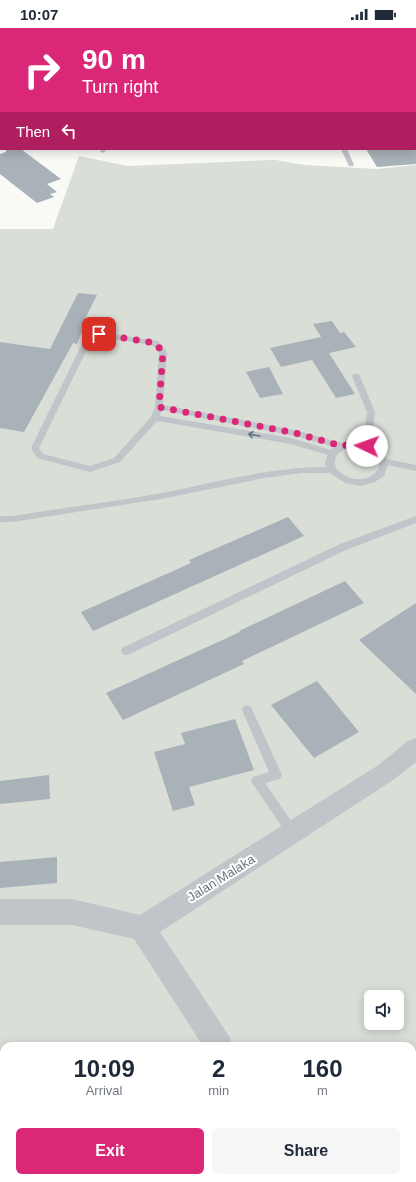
<!DOCTYPE html>
<html lang="en">
<head>
<meta charset="utf-8">
<style>
  body { margin:0; font-family:Arial,sans-serif; background:#f6f6f7; color:#1f2937; height:100vh; display:flex; flex-direction:column; font-size:15px; white-space:nowrap }
  * { box-sizing:border-box; margin:0 }
  p { font-size:13px; color:#747a83 }
  .icon { flex:none; width:22px; height:22px; fill:none; stroke:currentColor; stroke-width:2; stroke-linecap:round; stroke-linejoin:round }
  .map { position:relative; flex:1; overflow:hidden }
  .panel { position:absolute; left:0px; top:1014px; width:416px; height:140px; display:flex; flex-direction:column; background:#fff; border-radius:12px 12px 0 0; box-shadow:0 2px 10px #0003 }
  .panel>* { flex:none }
  .hud { position:absolute; left:0px; top:0px; width:416px; height:122px; box-shadow:0 2px 10px #0003; background:#db2777; color:#fff; overflow:hidden }
  .tools { position:absolute; left:364px; top:962px; display:grid; gap:8px }
  .tools a { display:grid; place-items:center; width:40px; height:40px; border-radius:6px; background:#fff; box-shadow:0 2px 10px #0003; font-size:20px }
  .pin { position:absolute; display:grid; place-items:center; width:34px; height:34px; color:#fff; margin:-17px; border-radius:8px; box-shadow:0 2px 6px #0006 }
  .me { position:absolute; width:44px; margin:-22px; rotate:273deg; stroke-linejoin:round; filter:drop-shadow(0 0 3px #0008) }
  .turn { display:flex; align-items:center; gap:14px; height:84px; padding:0 16px; font-size:18px }
  .turn .icon { width:52px; height:52px; stroke-width:2.5 }
  .turn b { display:block; font-size:28px; line-height:34px }
  .then { display:flex; align-items:center; height:38px; padding:0 16px; background:#0003; gap:8px; font-size:15px }
  .eta { display:flex; justify-content:space-evenly; align-items:center; height:68px; text-align:center }
  .eta b { font-size:24px; font-weight:700; line-height:28px }
  .cta { display:flex; gap:8px; margin-top:auto; padding:8px 16px }
  .cta a { flex:1; height:46px; border-radius:6px; background:#db2777; color:#fff; font-size:16px; font-weight:700; line-height:46px; text-align:center }
  .cta a+a { background:#f6f6f7; color:#1f2937 }
  .status { display:flex; justify-content:space-between; align-items:center; height:28px; padding:0 20px; background:#fff; direction:ltr }
  .status svg { height:11px; fill:currentColor }
  .map>svg:first-child { display:block }
  .green { fill:#d9ded6; fill-rule:evenodd }
  .building { fill:#a9b2b8 }
  .lines { fill:none; stroke-linecap:round; stroke-linejoin:round }
  .lane { fill:#c0c5c9; fill-rule:evenodd }
  .street { fill:#c0c5c9; fill-rule:evenodd }
  .oneway { stroke:#657681 }
  .route { stroke:#db2777; stroke-width:7; stroke-dasharray:0 12.6 }
  .labels { text-anchor:middle; dominant-baseline:central; stroke-width:4; stroke-linejoin:round; paint-order:stroke }
  .near-street-label { font-size:13px; fill:#657681; stroke:#fff }
</style>
</head>
<body>
<div class="status"><b>10:07</b><svg viewBox="0 0 49 12"><path d="M0 12V9h3v3zM5 12V6h3v6zM10 12V3h3v9zM15 12V0h3v12zM26 1h20v11H26zM47 4h2v5h-2z"/></svg></div>
<div class="map">
<svg width="416" height="1154" viewBox="0 0 416 1154">
  <rect width="100%" height="100%" fill="#f9f9f6"/>
  <path class="green" d="M 79,128 L 128,138 L 275,132 L 305,137 L 377,141 L 416,137 L 416,1154 L 0,1154 L 0,201 L 53,201 ZM 371,969 L 397,969 L 397,995 L 371,995 ZM 4,1018 L 412,1018 L 412,1150 L 4,1150 Z"/>
  <path class="building" d="M 6,121 L 21,121 L 61,151 L 47,156 L 57,164 L 50,166 L 54,169 L 37,175 L 0,146 L 0,126 L 6,124 Z
    M 366,121 L 416,121 L 416,136 L 377,139 Z
    M 78,265 L 97,267 L 85,291 L 87,291 L 77,316 L 73,315 L 24,404 L 0,400 L 0,314 L 50,321 Z
    M 332,293 L 340,305 L 344,304 L 356,319 L 329,325 L 355,366 L 336,370 L 312,332 L 281,339 L 270,320 L 321,309 L 313,296 Z
    M 269,339 L 283,366 L 260,370 L 246,344 Z
    M 288,489 L 304,508 L 93,603 L 81,584 L 191,535 L 189,532 Z
    M 345,553 L 364,575 L 242,633 L 244,636 L 123,692 L 106,665 L 240,604 L 239,603 Z
    M 416,575 L 416,666 L 359,612 Z
    M 317,653 L 359,704 L 314,730 L 271,677 Z
    M 235,691 L 254,742 L 189,759 L 195,777 L 173,783 L 154,724 L 185,716 L 181,705 Z
    M 49,747 L 50,771 L 0,776 L 0,753 Z
    M 57,829 L 57,855 L 0,860 L 0,834 Z"/>
  <g class="lines">
    <path class="lane" d="M 196,0 L 202,0 L 195,1 Z
      M 415,29 L 416,29 L 416,33 L 415,33 Z
      M 415,58 L 416,58 L 416,62 L 415,62 Z
      M 101,121 L 108,121 L 103,125 L 100,123 Z
      M 341,121 L 347,121 L 354,137 L 353,138 L 349,138 Z
      M 99,304 L 158,313 L 167,324 L 163,377 L 295,402 L 342,415 L 354,413 L 363,416 L 367,384 L 352,348 L 353,346 L 359,346 L 375,384 L 371,418 C 377,420 384,425 387,431 L 416,437 L 416,443 L 388,437 L 384,448 L 375,454 L 361,458 L 345,455 L 330,445 L 302,445 L 264,450 L 161,471 L 12,494 L 0,494 L 0,488 L 12,488 C 62,480 112,474 162,465 C 217,454 270,439 326,439 L 325,434 L 328,427 L 291,416 L 157,393 L 120,434 L 90,444 L 37,430 L 31,420 L 84,312 ZM 100,309 L 152,317 L 159,324 L 155,379 L 151,389 L 114,430 L 90,438 L 43,426 L 39,420 L 91,313 ZM 162,382 L 295,408 L 334,419 L 331,422 L 291,410 L 160,388 ZM 354,419 C 359,420 365,421 369,423 C 398,438 359,467 336,440 C 331,426 343,421 354,419 Z
      M 416,488 L 416,495 L 346,522 L 130,626 L 126,627 L 122,626 L 121,623 L 122,620 L 340,516 Z
      M 247,677 L 251,679 L 282,747 L 280,751 L 265,755 L 296,800 L 298,804 L 296,808 L 292,809 L 288,808 L 251,753 L 253,749 L 269,744 L 242,682 L 243,679 Z"/>
    <path class="street" d="M 16,0 L 28,0 L 29,1 L 17,1 Z
      M 76,0 L 99,0 L 100,1 L 77,1 Z
      M 416,710 L 416,734 L 393,752 L 160,904 L 229,1008 L 233,1018 L 203,1018 L 134,911 L 72,897 L 0,897 L 0,871 L 72,871 L 140,887 L 377,738 L 408,713 Z
      M 416,1052 L 416,1082 L 412,1083 L 412,1053 Z
      M 292,1150 L 324,1150 L 325,1154 L 293,1154 Z"/>
  </g>
  <defs><path id="oneway-shaft" d="M-6 0H5M1.5-3L5.5 0L1.5 3" fill="none" stroke-width="1.6" stroke-linecap="round" stroke-linejoin="round"/></defs>
  <use class="oneway" href="#oneway-shaft" transform="translate(254 407) rotate(-170)"/>
  <g class="lines">
    <path class="route" d="M 99,306 L 155,315 L 163,324 L 159,379 L 295,405 L 342,418 L 354,416 L 367,418"/>
  </g>
  <g class="labels">
    <g class="near-street-label">
      <text transform="translate(221 850) rotate(-32)">Jalan Malaka</text>
    </g>
  </g>
</svg>
<div class="tools">
<a><svg class="icon" aria-label="sound" viewBox="0 0 24 24"><path d="M4 9h4l5-4v14l-5-4H4zM17 9q2 3 0 6"/></svg></a>
</div>
<div class="pin" style="left:99px;top:306px;background:#d93025"><svg class="icon" aria-label="arrive" viewBox="0 0 24 24"><path d="M6 21V4h12l-3 4 3 4H6"/></svg></div>
<svg class="me" style="left:367px;top:418px" viewBox="-20 -20 40 40"><circle r="19" fill="#fff"/><path d="M0-13L10 11 0 6-10 11z" fill="#db2777"/></svg>
<div class="hud">
<div class="turn"><svg class="icon" aria-label="right" viewBox="0 0 24 24"><path d="M7 20v-9h11M14 6l5 5-5 5"/></svg><div><b>90 m</b>Turn right</div></div>
<div class="then">Then<svg class="icon" aria-label="left" viewBox="0 0 24 24"><path d="M17 20v-9H6M10 6l-5 5 5 5"/></svg></div>
</div>
<section class="panel">
<div class="eta">
<div><b>10:09</b><p>Arrival</p></div>
<div><b>2</b><p>min</p></div>
<div><b>160</b><p>m</p></div>
</div>
<div class="cta"><a>Exit</a><a>Share</a></div>
</section>
</div>
</body>
</html>
